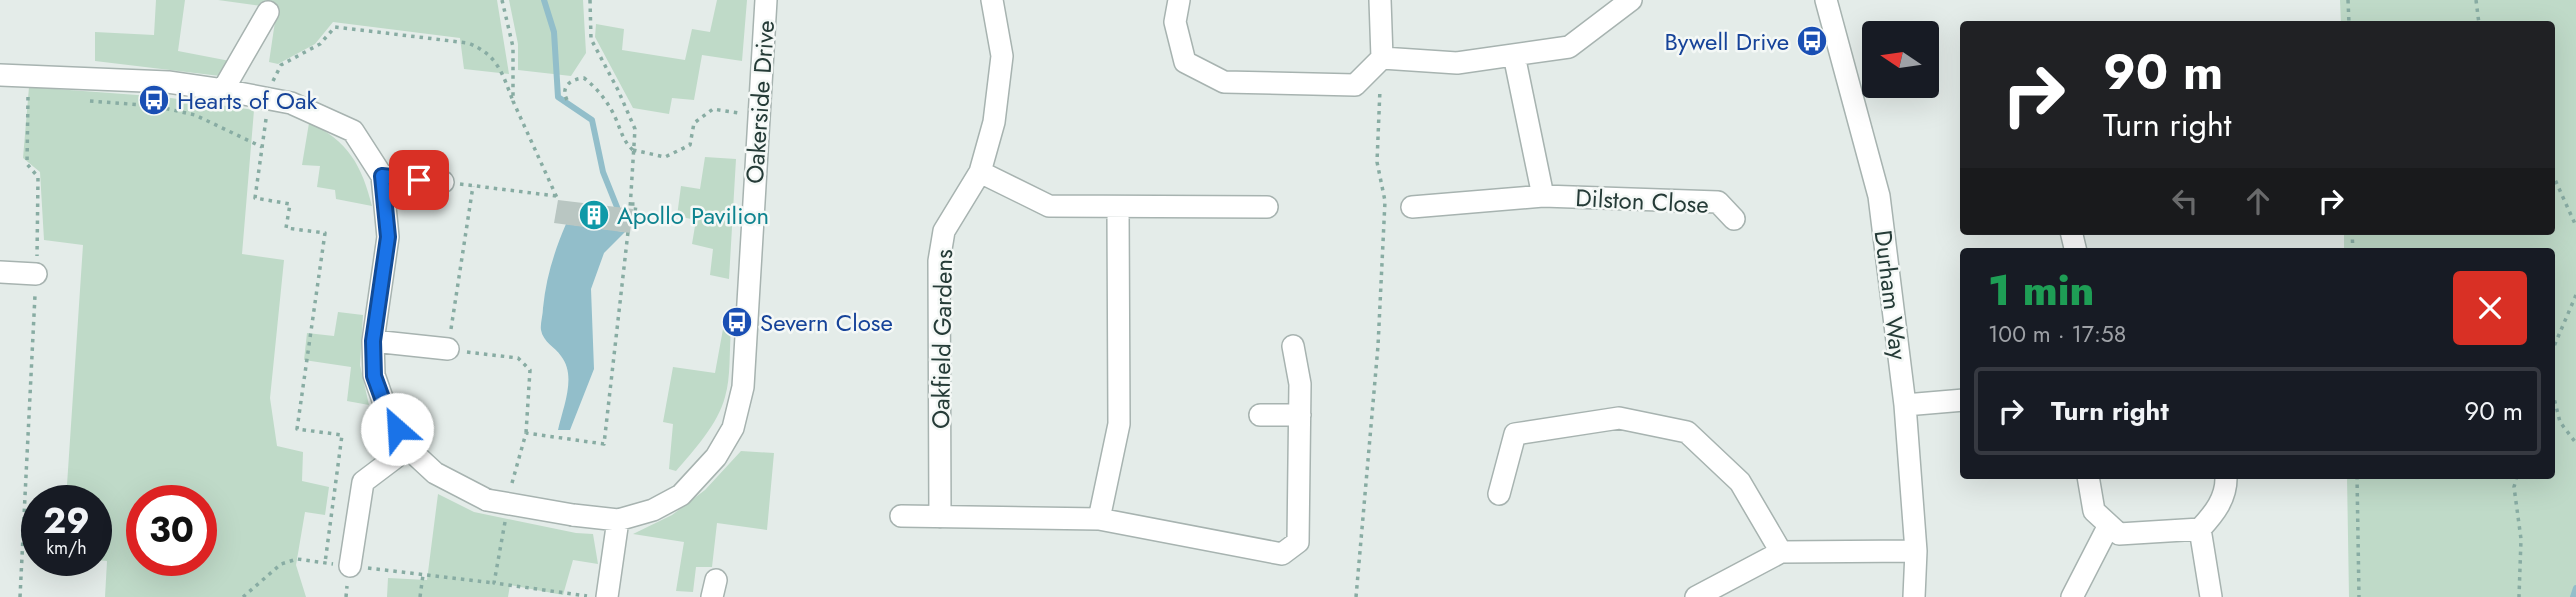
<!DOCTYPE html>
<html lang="en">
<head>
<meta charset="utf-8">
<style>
  body { margin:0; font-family:Jost,sans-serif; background:#20242c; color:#f1f3f6; height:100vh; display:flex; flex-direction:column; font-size:26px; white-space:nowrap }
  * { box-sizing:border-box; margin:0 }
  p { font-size:23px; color:#9ea1a6 }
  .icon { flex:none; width:38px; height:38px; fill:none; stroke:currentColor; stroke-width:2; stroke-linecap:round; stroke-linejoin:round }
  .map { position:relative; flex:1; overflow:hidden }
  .details { position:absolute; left:1960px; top:248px; width:595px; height:231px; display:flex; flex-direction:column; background:#171b24; border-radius:7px; box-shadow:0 7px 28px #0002 }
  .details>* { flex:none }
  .top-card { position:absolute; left:1960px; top:21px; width:595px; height:214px; border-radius:7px; box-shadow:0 7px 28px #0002; background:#202124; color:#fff; overflow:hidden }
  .needle { width:46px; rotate:283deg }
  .buttons { position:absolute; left:1862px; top:21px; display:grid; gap:14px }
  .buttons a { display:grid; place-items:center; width:77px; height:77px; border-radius:7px; background:#171b24; box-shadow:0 7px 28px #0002; font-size:35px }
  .speed { position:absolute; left:21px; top:485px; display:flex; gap:14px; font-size:35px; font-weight:700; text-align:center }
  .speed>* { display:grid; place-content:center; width:91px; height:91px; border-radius:50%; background:#171b24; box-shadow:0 7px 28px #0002; line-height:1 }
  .speed small { font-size:18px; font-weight:400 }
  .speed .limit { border:10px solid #d22; background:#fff; color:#111 }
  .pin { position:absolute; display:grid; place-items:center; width:60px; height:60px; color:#fff; margin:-30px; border-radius:14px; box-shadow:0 4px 10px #0006 }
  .me { position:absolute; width:77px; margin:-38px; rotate:334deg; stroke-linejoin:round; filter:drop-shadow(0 0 5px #0008) }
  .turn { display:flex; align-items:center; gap:24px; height:147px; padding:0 28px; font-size:32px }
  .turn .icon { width:91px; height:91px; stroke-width:2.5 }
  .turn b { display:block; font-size:49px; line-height:60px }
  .lanes { display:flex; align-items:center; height:66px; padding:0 28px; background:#0003; justify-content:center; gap:35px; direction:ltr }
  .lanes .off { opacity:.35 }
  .round { display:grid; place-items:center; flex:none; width:74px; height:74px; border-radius:7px; background:#20242c }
  .head { display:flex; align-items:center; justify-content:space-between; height:119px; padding:0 28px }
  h1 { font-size:42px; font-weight:800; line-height:52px; color:#1e9e55 }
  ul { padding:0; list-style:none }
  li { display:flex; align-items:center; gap:21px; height:88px; margin:0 14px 10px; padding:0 14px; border:4px solid #363941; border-radius:7px }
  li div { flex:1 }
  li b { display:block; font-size:26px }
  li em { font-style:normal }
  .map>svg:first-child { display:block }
  .green { fill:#bfdac8; fill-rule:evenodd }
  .water { fill:#92beca }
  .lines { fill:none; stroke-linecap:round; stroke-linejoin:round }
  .stream { stroke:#92beca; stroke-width:6 }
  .building { fill:#b9c6c2 }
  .minor-casing { stroke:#a7b3b0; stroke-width:24 }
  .path { stroke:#88aca3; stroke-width:3.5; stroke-dasharray:3.5 5; stroke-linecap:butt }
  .minor { stroke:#fff; stroke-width:21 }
  .minor-bridge-casing { stroke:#a7b3b0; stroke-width:24; stroke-linecap:butt }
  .minor-bridge { stroke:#fff; stroke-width:21 }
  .route-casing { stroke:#114b97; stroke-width:18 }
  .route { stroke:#1a73e8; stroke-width:12 }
  .labels { text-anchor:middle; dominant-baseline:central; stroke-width:5; stroke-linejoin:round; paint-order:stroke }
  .transit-label { font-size:24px; fill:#164399; stroke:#f4f8f6; text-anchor:start }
  .street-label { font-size:24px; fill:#253b37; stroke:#f4f8f6 }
  .culture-label { font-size:24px; fill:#0d838f; stroke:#f4f8f6; text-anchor:start }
</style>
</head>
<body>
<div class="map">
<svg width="2576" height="597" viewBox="0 0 2576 597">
  <rect width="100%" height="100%" fill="#e4ece9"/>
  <path class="green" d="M 156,0 L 185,0 L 178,51 L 230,61 L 220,76 L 95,61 L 95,32 L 154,35 Z
    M 218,0 L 497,0 L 509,74 L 464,69 L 460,38 L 333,22 L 315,44 L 278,64 L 269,62 L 277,8 Z
    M 509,0 L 583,0 L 586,53 L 571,76 L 518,70 L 518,44 Z
    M 717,0 L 747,0 L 742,61 L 702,55 L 694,100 L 672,98 L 669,114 L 633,108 L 595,37 L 596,24 L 624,29 L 622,50 L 685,60 L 692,29 L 710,32 Z
    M 2340,0 L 2576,0 L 2576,597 L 2349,597 L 2347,476 L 2552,476 L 2552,252 L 2344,252 L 2344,231 L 2552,231 L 2552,24 L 2341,24 Z
    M 29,87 L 164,97 L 254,110 L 242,254 L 284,260 L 270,398 L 277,446 L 303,452 L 302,481 L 329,487 L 325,515 L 305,512 L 296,565 L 306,597 L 105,597 L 107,561 L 96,560 L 96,500 L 66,500 L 83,245 L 44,240 L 40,172 L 23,158 ZM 142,500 L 201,500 L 201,560 L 142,560 Z
    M 309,123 C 348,140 362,166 372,206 L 336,199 L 335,190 L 317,187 L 320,166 L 302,165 Z
    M 705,157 L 736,159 L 729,279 L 710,275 L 713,249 L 692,244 L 696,220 L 677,216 L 681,186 L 700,189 Z
    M 338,312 L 363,315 L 360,365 L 369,405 L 347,401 L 351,367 L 304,360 L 307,333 L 334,336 Z
    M 723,329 L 731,331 C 729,352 731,377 725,397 C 718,424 694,450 676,471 L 669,469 L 673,424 L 663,422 L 673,367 L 715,373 Z
    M 741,451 L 774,453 L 767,530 L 717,523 L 712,567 L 696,567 L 693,592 L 676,591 L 684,542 L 633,534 L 672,515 L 705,490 Z
    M 438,494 L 474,512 L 576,533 L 593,534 L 598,564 L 573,560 L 563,595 L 510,585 L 508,597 L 387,597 L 388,578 L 427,580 Z"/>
  <path class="water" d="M 566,224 L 625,232 L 604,253 L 591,289 L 594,369 L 570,430 L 558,430 C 563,407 577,376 561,356 C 555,347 543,342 541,330 C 540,324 543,315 543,308 C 546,278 554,252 566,224 Z"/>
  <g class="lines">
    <path class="stream" d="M 544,0 L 554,32 L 558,97 L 592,120 L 603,172 L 617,207 L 614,231
      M 2573,597 L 2576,588"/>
  </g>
  <path class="building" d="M 558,200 L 633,209 L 630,233 L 554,223 Z"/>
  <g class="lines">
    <g class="minor-casing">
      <path id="minor" d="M 1179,0 L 1175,22 L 1185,62 L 1224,82 L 1355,85 L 1382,58 L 1457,63 L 1569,47 L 1631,0
        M 1380,0 L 1382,58
        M 1826,0 L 1879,196 L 1905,405 L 1916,551 L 1914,597
        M 1514,55 L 1543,196
        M 0,75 L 168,82 L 223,90 L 291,103 L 353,131 L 382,176 L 388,237 L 373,341 L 374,375 L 386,409 L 408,448 L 435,473 L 487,500
        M 223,90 L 268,12
        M 980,172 L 1049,206 L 1267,207
        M 382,176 L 443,182
        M 1118,207 L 1119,424 L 1099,519 L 1282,554 L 1298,542 L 1300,384 L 1293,346
        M 1412,207 L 1543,196 L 1718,202 L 1734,219
        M 2071,231 L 2076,252
        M 0,272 L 36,274
        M 373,341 L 448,349
        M 1905,405 L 1964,400
        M 1260,415 L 1300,415
        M 2088,476 L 2094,511 L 2119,534 L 2200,529 L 2211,597
        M 1499,494 L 1515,434 L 1619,418 L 1687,432 L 1740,482 L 1781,552
        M 573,515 L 618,520 L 653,510 L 681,495 L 716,457 L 733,428 L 743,387 L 766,0
        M 901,516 L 1099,519
        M 940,517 L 939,261 L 944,231 L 980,172 L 994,122 L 1002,56 L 992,0
        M 2200,529 C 2214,514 2227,498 2226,476
        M 350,566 L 363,482 L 408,448
        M 607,597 L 618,520
        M 712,597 L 716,580
        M 1696,597 L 1781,552 L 1916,551
        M 2072,597 L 2109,525"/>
    </g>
    <path class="path" d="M 502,0 L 513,47 L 513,101 L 558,200
      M 590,0 L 591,39 L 618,90 L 635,129 L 630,209
      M 2348,0 L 2349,24
      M 2476,0 L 2479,24
      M 273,81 L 281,65 L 320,44 L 335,27 L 468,43 C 498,55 502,73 513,101
      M 28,97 L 27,164 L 38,177 L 37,256
      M 567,100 C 560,86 571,79 584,78 C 598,89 608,102 615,117 C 621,130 623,142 634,151
      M 90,101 L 155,106 L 195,115 L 262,147
      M 266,119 L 255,198 L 290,204 L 286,228 L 325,233 L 297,429 L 342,435 L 325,563
      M 633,150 L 665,157 L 690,145 L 694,123 L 713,109 L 739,113
      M 2552,173 L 2576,226
      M 460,184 L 556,196
      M 631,204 L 636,204 L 634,221 L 632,220
      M 2352,231 L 2353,252
      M 2576,295 L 2552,351 L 2553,394 L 2560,422 L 2576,443
      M 451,329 L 473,186
      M 467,352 L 518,358 L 530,370 L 526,433
      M 2357,476 L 2359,597
      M 2517,476 L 2514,487 L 2521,539 L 2519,597
      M 512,483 L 526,433 L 604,444 L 628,232
      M 505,522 L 494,583 L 587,596
      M 368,568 L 494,583
      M 20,597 L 35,295
      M 243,597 L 281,564 L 297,559 L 333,564
      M 346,597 L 347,586
      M 420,597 L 423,575
      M 1356,597 L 1378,346 L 1385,201 L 1377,162 L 1380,89"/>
    <use href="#minor" class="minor"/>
    <g class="minor-bridge-casing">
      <path id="minor-bridge" d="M 487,500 L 573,515"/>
    </g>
    <use href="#minor-bridge" class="minor-bridge"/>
  </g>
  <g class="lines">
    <g class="route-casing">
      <path id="route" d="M 397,429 L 386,409 L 374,376 L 373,341 L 388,237 L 382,176 L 419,180"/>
    </g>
    <use href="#route" class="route"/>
  </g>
  <defs>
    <g id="bus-disc" transform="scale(1.575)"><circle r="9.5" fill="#1a4fb4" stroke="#f4f8f6"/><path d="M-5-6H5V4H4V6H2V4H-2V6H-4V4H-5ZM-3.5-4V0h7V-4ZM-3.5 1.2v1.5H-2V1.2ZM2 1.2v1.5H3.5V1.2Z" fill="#fff"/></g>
    <g id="building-disc" transform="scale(1.575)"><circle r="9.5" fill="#0f9aa8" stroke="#f4f8f6"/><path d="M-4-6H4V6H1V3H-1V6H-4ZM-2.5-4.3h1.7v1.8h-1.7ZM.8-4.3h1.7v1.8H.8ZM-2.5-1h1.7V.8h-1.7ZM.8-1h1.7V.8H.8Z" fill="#fff"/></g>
  </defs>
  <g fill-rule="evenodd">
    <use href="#bus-disc" x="1812" y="41"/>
    <use href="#bus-disc" x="154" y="100"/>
    <use href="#building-disc" x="594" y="215"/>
    <use href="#bus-disc" x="737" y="322"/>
  </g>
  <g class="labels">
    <g class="transit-label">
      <text x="1789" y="41" text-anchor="end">Bywell Drive</text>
      <text x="177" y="100">Hearts of Oak</text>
      <text x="760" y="322">Severn Close</text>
    </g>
    <g class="street-label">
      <text transform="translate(760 102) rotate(-86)">Oakerside Drive</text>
      <text transform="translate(1642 201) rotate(3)">Dilston Close</text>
      <text transform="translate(1891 295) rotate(83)">Durham Way</text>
      <text transform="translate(942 339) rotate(-89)">Oakfield Gardens</text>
    </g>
    <g class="culture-label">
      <text x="617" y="215">Apollo Pavilion</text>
    </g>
  </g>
</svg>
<div class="buttons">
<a><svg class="needle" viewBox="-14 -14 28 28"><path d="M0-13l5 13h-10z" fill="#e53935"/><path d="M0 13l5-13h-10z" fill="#9ea1a6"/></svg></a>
</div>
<div class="speed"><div>29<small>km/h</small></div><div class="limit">30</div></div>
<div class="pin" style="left:419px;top:180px;background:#d93025"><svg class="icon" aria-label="arrive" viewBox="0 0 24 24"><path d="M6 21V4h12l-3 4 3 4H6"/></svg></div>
<svg class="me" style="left:397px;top:429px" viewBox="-20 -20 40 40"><circle r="19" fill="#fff"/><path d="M0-13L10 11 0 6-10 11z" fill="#1a73e8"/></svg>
<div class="top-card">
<div class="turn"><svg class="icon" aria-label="right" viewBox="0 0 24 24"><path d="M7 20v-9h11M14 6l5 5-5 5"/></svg><div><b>90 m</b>Turn right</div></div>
<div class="lanes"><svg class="icon off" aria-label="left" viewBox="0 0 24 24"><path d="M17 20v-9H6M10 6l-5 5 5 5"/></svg><svg class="icon off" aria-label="ahead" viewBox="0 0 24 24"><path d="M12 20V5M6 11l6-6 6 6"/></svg><svg class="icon" aria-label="right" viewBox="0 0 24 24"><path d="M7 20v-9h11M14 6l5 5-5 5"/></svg></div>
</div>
<section class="details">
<div class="head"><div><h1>1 min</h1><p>100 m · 17:58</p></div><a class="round" style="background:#d93025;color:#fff"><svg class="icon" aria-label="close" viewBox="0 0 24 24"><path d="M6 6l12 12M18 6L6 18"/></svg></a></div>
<ul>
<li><svg class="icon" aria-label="right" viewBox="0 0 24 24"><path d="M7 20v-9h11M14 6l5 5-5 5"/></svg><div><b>Turn right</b></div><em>90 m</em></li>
</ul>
</section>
</div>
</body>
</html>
